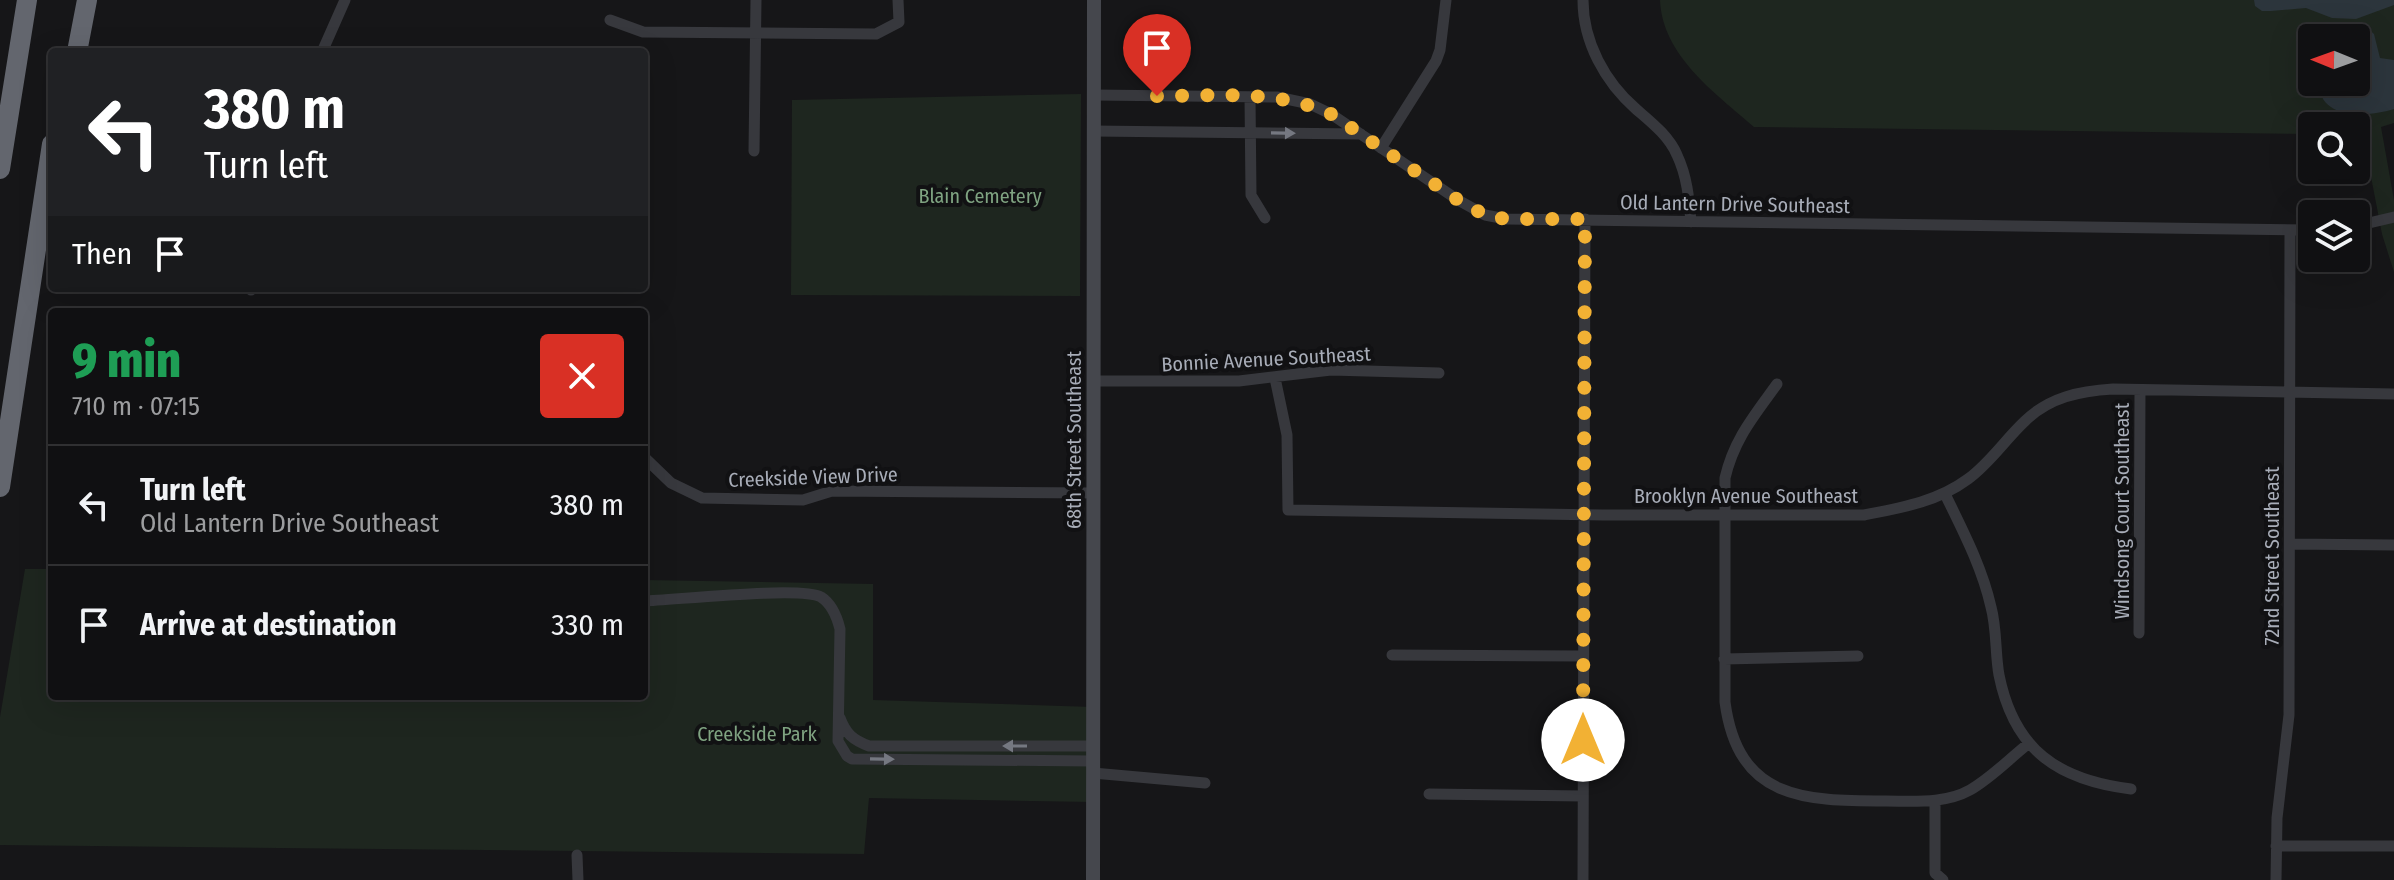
<!DOCTYPE html>
<html lang="en">
<head>
<meta charset="utf-8">
<style>
  body { margin:0; font-family:"Fira Sans Condensed",sans-serif; background:#19191b; color:#f1f3f6; height:100vh; display:flex; flex-direction:column; font-size:30px; white-space:nowrap }
  * { box-sizing:border-box; margin:0 }
  p { font-size:26px; color:#9c9d9f }
  .icon { flex:none; width:44px; height:44px; fill:none; stroke:currentColor; stroke-width:2; stroke-linecap:round; stroke-linejoin:round }
  .map { position:relative; flex:1; overflow:hidden }
  .details { position:absolute; left:48px; top:308px; width:600px; height:392px; display:flex; flex-direction:column; background:#101012; border-radius:8px; box-shadow:0 8px 32px #0002,0 0 0 2px #303032 }
  .details>* { flex:none }
  .hud { position:absolute; left:48px; top:48px; width:600px; height:244px; border-radius:8px; box-shadow:0 8px 32px #0002,0 0 0 2px #303032; background:#202124; color:#fff; overflow:hidden }
  .needle { width:52px; rotate:271deg }
  .tools { position:absolute; left:2298px; top:24px; display:grid; gap:16px }
  .tools a { display:grid; place-items:center; width:72px; height:72px; border-radius:8px; background:#101012; box-shadow:0 8px 32px #0002,0 0 0 2px #303032; font-size:40px }
  .pin { position:absolute; display:grid; place-items:center; width:68px; height:68px; color:#fff; margin:-82px -34px; border-radius:50% 50% 50% 0; rotate:-45deg; box-shadow:0 0 8px #0007 }
  .pin .icon { rotate:45deg }
  .me { position:absolute; width:88px; margin:-44px; rotate:0deg; stroke-linejoin:round; filter:drop-shadow(0 0 6px #0008) }
  .turn { display:flex; align-items:center; gap:28px; height:168px; padding:0 24px; font-size:36px }
  .turn .icon { width:104px; height:104px; stroke-width:2.5 }
  .turn b { display:block; font-size:56px; line-height:68px }
  .then { display:flex; align-items:center; height:76px; padding:0 24px; background:#0003; gap:16px; font-size:30px }
  .round { display:grid; place-items:center; flex:none; width:84px; height:84px; border-radius:8px; background:#19191b }
  .summary { display:flex; align-items:center; justify-content:space-between; height:136px; padding:0 24px }
  h1 { font-size:48px; font-weight:800; line-height:60px; color:#1e9e55 }
  ul { padding:0; list-style:none }
  li { display:flex; align-items:center; gap:24px; height:120px; padding:0 24px; border-top:2px solid #303032 }
  li div { flex:1 }
  li b { display:block; font-size:30px }
  li em { font-style:normal }
  .map>svg:first-child { display:block }
  .green { fill:#1e261f; fill-rule:evenodd }
  .water { fill:#2c353c }
  .lines { fill:none; stroke-linecap:round; stroke-linejoin:round }
  .minor { stroke:#37383d; stroke-width:11 }
  .secondary { stroke:#45474d; stroke-width:14 }
  .motorway { stroke:#63666e; stroke-width:20 }
  .oneway { fill:#757881 }
  .route { stroke:#f2b134; stroke-width:14; stroke-dasharray:0 25.2 }
  .labels { text-anchor:middle; dominant-baseline:central; stroke-width:8; stroke-linejoin:round; paint-order:stroke }
  .park-label { font-size:20px; fill:#7fa381; stroke:#111113 }
  .street-label { font-size:20px; fill:#a8adb8; stroke:#111113 }
</style>
</head>
<body>
<div class="map">
<svg width="2394" height="880" viewBox="0 0 2394 880">
  <rect width="100%" height="100%" fill="#161618"/>
  <path class="green" d="M 1660,0 L 2394,0 L 2394,123 L 2381,127 L 2394,200 L 2394,272 L 2382,234 L 2363,135 L 2356,134 L 2356,126 L 2312,126 L 2312,134 L 1754,127 C 1715,93 1662,55 1660,0 ZM 2312,38 L 2356,38 L 2356,82 L 2312,82 Z
    M 1081,94 L 1080,296 L 791,295 L 792,100 Z
    M 25,569 L 52,569 L 52,696 L 644,696 L 644,580 L 873,584 L 873,700 L 1093,707 L 1093,802 L 869,798 L 864,854 L 0,845 L 0,717 Z"/>
  <path class="water" d="M 2254,0 L 2394,0 L 2394,5 L 2356,19 L 2332,18 L 2306,8 L 2271,11 L 2262,11 L 2255,6 Z
    M 2363,24 L 2374,34 L 2380,58 L 2394,60 L 2394,109 C 2370,117 2316,120 2320,82 L 2356,82 C 2356,65 2350,35 2363,24 Z"/>
  <g class="lines">
    <path class="minor" d="M 1583,0 C 1583,42 1605,82 1636,109 C 1651,122 1669,136 1677,155 C 1687,176 1689,198 1691,222
      M 610,20 L 643,32 L 876,34 L 899,22 L 898,0
      M 322,52 L 345,0
      M 1094,95 L 1277,97 L 1310,104 L 1331,114 L 1458,200 L 1485,215 L 1506,219 L 2312,230
      M 1250,97 L 1251,195 L 1265,218
      M 1093,131 L 1361,134
      M 1381,148 L 1436,61 L 1440,50 L 1446,0
      M 754,151 L 756,0
      M 2356,226 L 2394,217
      M 251,290 L 251,288
      M 1275,378 L 1287,435 L 1288,510 L 1603,515 L 1864,515 C 1900,508 1937,502 1968,479 C 1990,463 2004,441 2024,422 C 2049,397 2080,391 2113,389 L 2394,394
      M 1094,381 L 1239,381 L 1331,370 L 1439,373
      M 1777,384 C 1754,416 1734,439 1725,478 L 1725,702 C 1738,800 1804,801 1886,801 C 1914,801 1945,804 1970,790 C 1991,778 2009,759 2028,744
      M 644,457 L 671,483 L 702,498 L 803,500 L 832,491 L 1094,493
      M 1945,494 C 1963,531 1982,567 1991,607 C 1997,629 1995,653 1999,675 C 2014,750 2058,780 2131,789
      M 2290,544 L 2394,545
      M 644,601 C 675,600 801,586 821,597 C 832,604 837,617 840,629 L 838,741 L 847,756 L 852,759 L 1093,761
      M 2139,633 L 2140,390
      M 1392,655 L 1583,656
      M 1724,659 L 1858,656
      M 840,718 C 846,734 853,740 869,746 L 1093,746
      M 1093,773 L 1205,783
      M 1429,794 L 1583,796
      M 1935,801 L 1935,873 L 1943,880
      M 2276,846 L 2394,846
      M 577,855 L 578,880
      M 1583,880 L 1585,219
      M 2276,880 L 2277,818 L 2289,715 L 2290,231"/>
    <path class="secondary" d="M 1093,880 L 1094,0"/>
    <path class="motorway" d="M 77,52 L 87,0
      M 0,169 L 27,0
      M 0,487 L 52,144"/>
  </g>
  <defs><path id="oneway-solid" d="M-6-.8H1V-3.2L6.5 0L1 3.2V.8H-6Z" transform="scale(2)"/></defs>
  <g class="oneway">
    <use href="#oneway-solid" transform="translate(1283 133) rotate(1)"/>
    <use href="#oneway-solid" transform="translate(1015 746) rotate(-180)"/>
    <use href="#oneway-solid" transform="translate(882 759) rotate(1)"/>
  </g>
  <g class="lines">
    <path class="route" d="M 1157,96 C 1215,96 1277,89 1331,114 L 1458,200 L 1485,215 L 1506,219 L 1585,219 L 1583,740"/>
  </g>
  <g class="labels">
    <g class="park-label">
      <text x="980" y="196">Blain Cemetery</text>
      <text x="757" y="734">Creekside Park</text>
    </g>
    <g class="street-label">
      <text transform="translate(1735 204) rotate(1)">Old Lantern Drive Southeast</text>
      <text transform="translate(1266 359) rotate(-3)">Bonnie Avenue Southeast</text>
      <text transform="translate(1074 440) rotate(-90)">68th Street Southeast</text>
      <text transform="translate(813 477) rotate(-2)">Creekside View Drive</text>
      <text x="1746" y="496">Brooklyn Avenue Southeast</text>
      <text transform="translate(2122 511) rotate(-90)">Windsong Court Southeast</text>
      <text transform="translate(2272 556) rotate(-90)">72nd Street Southeast</text>
    </g>
  </g>
</svg>
<div class="tools">
<a><svg class="needle" viewBox="-14 -14 28 28"><path d="M0-13l5 13h-10z" fill="#e53935"/><path d="M0 13l5-13h-10z" fill="#9c9d9f"/></svg></a>
<a><svg class="icon" aria-label="search" viewBox="0 0 24 24"><circle cx="10" cy="10" r="6"/><path d="M15 15l6 6"/></svg></a>
<a><svg class="icon" aria-label="layers" viewBox="0 0 24 24"><path d="M12 4l9 5-9 5-9-5zM3 14l9 5 9-5"/></svg></a>
</div>
<div class="pin" style="left:1157px;top:96px;background:#d93025"><svg class="icon" aria-label="arrive" viewBox="0 0 24 24"><path d="M6 21V4h12l-3 4 3 4H6"/></svg></div>
<svg class="me" style="left:1583px;top:740px" viewBox="-20 -20 40 40"><circle r="19" fill="#fff"/><path d="M0-13L10 11 0 6-10 11z" fill="#f2b134"/></svg>
<div class="hud">
<div class="turn"><svg class="icon" aria-label="left" viewBox="0 0 24 24"><path d="M17 20v-9H6M10 6l-5 5 5 5"/></svg><div><b>380 m</b>Turn left</div></div>
<div class="then">Then<svg class="icon" aria-label="arrive" viewBox="0 0 24 24"><path d="M6 21V4h12l-3 4 3 4H6"/></svg></div>
</div>
<section class="details">
<div class="summary"><div><h1>9 min</h1><p>710 m · 07:15</p></div><a class="round" style="background:#d93025;color:#fff"><svg class="icon" aria-label="close" viewBox="0 0 24 24"><path d="M6 6l12 12M18 6L6 18"/></svg></a></div>
<ul>
<li><svg class="icon" aria-label="left" viewBox="0 0 24 24"><path d="M17 20v-9H6M10 6l-5 5 5 5"/></svg><div><b>Turn left</b><p>Old Lantern Drive Southeast</p></div><em>380 m</em></li>
<li><svg class="icon" aria-label="arrive" viewBox="0 0 24 24"><path d="M6 21V4h12l-3 4 3 4H6"/></svg><div><b>Arrive at destination</b></div><em>330 m</em></li>
</ul>
</section>
</div>
</body>
</html>
